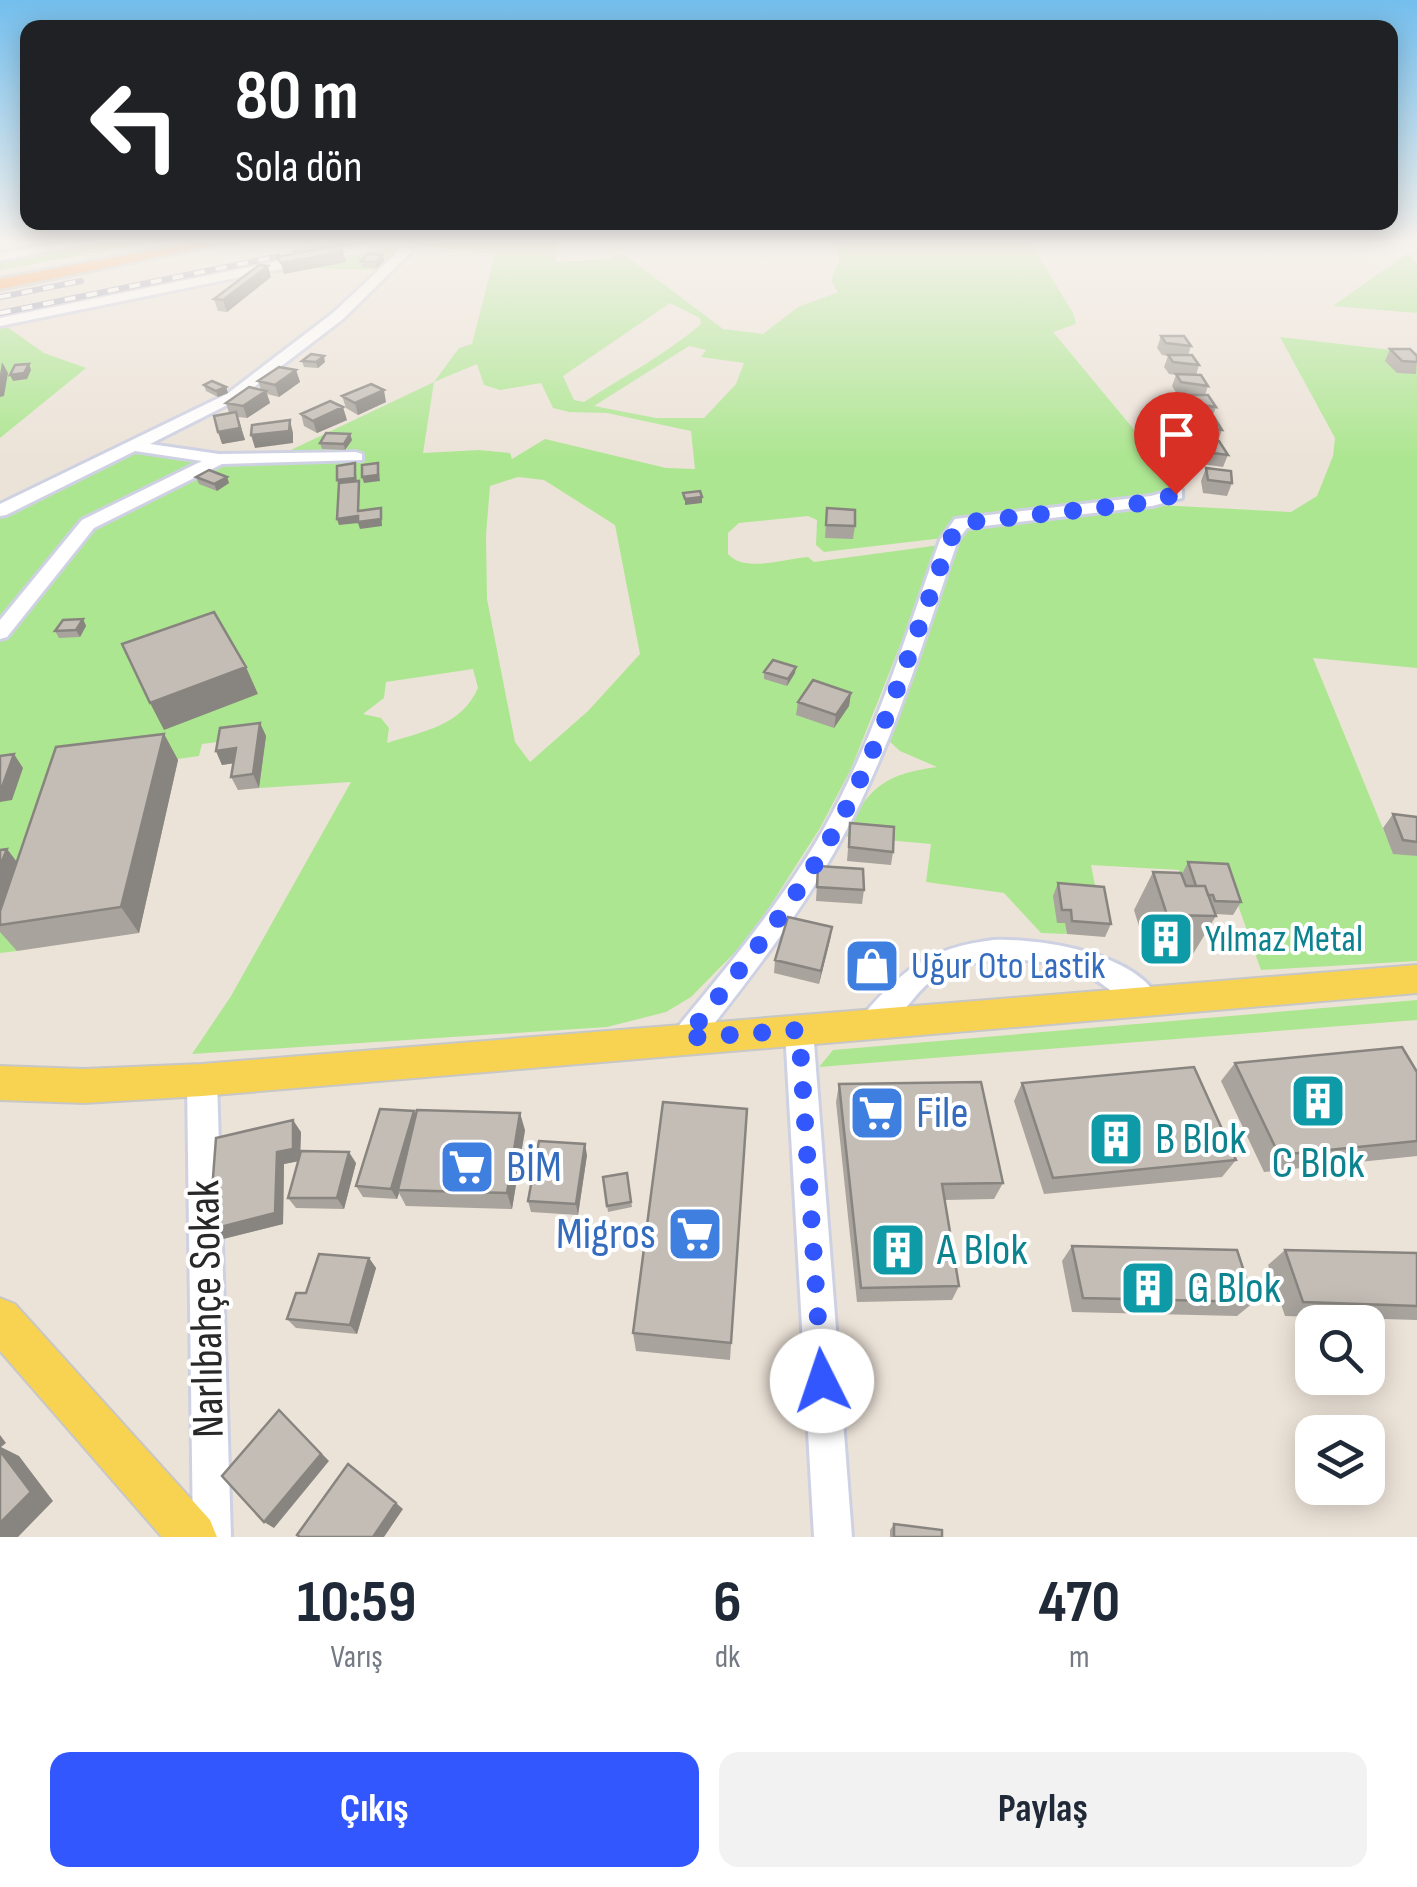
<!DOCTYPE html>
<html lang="tr">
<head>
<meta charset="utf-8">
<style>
  body { margin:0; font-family:"Sofia Sans Condensed",sans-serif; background:#f2f2f3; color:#1f2937; height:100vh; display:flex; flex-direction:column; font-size:38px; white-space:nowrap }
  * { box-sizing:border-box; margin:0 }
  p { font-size:32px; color:#747a83 }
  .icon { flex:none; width:55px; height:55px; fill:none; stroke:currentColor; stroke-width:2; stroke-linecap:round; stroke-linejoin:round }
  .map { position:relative; height:1537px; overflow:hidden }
  .sheet { display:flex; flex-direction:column; background:#fff; flex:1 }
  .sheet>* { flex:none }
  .banner { position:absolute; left:20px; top:20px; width:1378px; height:210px; border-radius:20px; box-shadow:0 5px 25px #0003; background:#202124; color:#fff; overflow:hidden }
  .tools { position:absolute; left:1295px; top:1305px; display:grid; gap:20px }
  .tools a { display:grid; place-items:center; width:90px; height:90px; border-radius:20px; background:#fff; box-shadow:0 5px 25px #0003; font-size:50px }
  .pin { position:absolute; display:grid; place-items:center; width:85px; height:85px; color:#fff; margin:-102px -42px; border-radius:50% 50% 50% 0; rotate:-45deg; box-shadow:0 0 10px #0007 }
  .pin .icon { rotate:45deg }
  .me { position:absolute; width:110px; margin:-55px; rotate:356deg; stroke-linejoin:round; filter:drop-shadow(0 0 8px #0008) }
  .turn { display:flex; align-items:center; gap:35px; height:210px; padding:0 50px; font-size:45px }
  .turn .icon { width:130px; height:130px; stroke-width:2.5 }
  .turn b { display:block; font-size:70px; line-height:85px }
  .eta { display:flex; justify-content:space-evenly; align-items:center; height:170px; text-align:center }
  .eta b { font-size:60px; font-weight:700; line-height:70px }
  .cta { display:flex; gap:20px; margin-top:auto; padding:20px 50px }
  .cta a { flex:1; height:115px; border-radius:20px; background:#3257ff; color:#fff; font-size:40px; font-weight:700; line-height:115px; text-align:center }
  .cta a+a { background:#f2f2f3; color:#1f2937 }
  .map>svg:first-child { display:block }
  .green { fill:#ade691; fill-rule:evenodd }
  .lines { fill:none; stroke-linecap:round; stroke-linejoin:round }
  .minor-casing { stroke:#ced1e2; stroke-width:6 }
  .major-casing { stroke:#c7c7c7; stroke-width:4 }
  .highway-casing { stroke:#c7c7c7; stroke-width:6 }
  .minor { fill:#fff; fill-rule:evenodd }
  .major { fill:#f8d251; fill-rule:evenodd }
  .highway { fill:#ff9d50; fill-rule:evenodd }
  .rail-casing { stroke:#9b9fb4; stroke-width:6 }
  .rail { stroke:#fff; stroke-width:4; stroke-dasharray:11; stroke-linecap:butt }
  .wall { fill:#a8a39c }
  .shaded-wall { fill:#88847f }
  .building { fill:#c3bdb5; stroke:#88847f; stroke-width:2.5 }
  .route { stroke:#3257ff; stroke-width:18; stroke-dasharray:0 32.4 }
  .labels { text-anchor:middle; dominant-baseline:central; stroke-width:8; stroke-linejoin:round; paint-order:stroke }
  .culture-label { font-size:38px; fill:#0d838f; stroke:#fff; text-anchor:start }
  .shop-label { font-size:38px; fill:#366cbe; stroke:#fff; text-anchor:start }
  .near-shop-label { font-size:45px; fill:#366cbe; stroke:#fff; text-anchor:start }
  .near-culture-label { font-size:45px; fill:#0d838f; stroke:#fff; text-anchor:start }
  .near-street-label { font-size:45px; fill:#282828; stroke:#fff }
</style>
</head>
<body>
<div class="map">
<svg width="1417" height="1537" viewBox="0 0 1417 1537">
  <rect width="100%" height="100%" fill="#ece3d8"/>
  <path class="green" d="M 104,241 L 157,241 L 0,270 L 0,260 Z
    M 422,241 L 558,241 L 555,262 L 610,259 L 622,253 L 723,329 L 763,334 L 798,307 L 838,292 L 831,281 L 839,260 L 835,241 L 1029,241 L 1073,313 L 1076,324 L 1053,332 L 1180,485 L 1148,496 L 960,519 L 943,538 L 824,552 L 816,545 L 817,520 L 808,516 L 739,523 L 728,533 L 728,554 C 745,573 783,559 808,557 L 814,562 L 940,545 L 851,769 L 820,828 L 751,936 L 691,997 L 666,1012 L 607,1027 L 192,1054 L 231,996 L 351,782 L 259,788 L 265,736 L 202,744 L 199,756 L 73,774 L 17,951 L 0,953 L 0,511 L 134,445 L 219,459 L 272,459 L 434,382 L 459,348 L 472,344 L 495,254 L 419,245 ZM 670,303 L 700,318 L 701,324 C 665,355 624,376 584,402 L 574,400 L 563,376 ZM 689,346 L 706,350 L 701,357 L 744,363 L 736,384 L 704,418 L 656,418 L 594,406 ZM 477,364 L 484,385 L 500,390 L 541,383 L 553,408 L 569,412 L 607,413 L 691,431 L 695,469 L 666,468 L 545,439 L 512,459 L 510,453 L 479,450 L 423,453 L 434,382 ZM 518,477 L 544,480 L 615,525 L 640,654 L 588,711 L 530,762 L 515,742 L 487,599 L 486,535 L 490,486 ZM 473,669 L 478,688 C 461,726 424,731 387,743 L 389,728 L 381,718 L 363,714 L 384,698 L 386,682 Z
    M 393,245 L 401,250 L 383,270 L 316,268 L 345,262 L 215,283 L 7,327 L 44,353 L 86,368 L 0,438 L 0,324 Z
    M 1408,253 L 1417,265 L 1417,313 L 1333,306 Z
    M 1280,337 L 1417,353 L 1417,668 L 1313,658 L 1393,853 L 1417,856 L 1417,961 L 1261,970 L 1228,877 L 1181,875 L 1179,870 L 1091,865 L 1098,900 L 1065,923 L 1067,934 L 1041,933 L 1004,893 L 926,882 L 931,844 L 842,836 C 871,788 880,775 937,767 L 900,751 L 888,740 L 960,535 L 968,526 L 1159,505 L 1291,512 L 1317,496 L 1333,456 L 1335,438 Z
    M 1417,1000 L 1417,1020 L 819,1067 L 833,1050 Z"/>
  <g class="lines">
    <g class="minor-casing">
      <path id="minor" d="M 70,241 L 97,241 L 0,261 L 0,253 Z
        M 378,241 L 407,241 L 411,252 L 343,319 L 237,400 L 150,444 L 219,454 L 356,452 L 362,454 L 362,460 L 222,464 L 94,528 L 7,637 L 0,639 L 0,620 L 82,520 L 202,461 L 135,451 L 6,515 L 0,516 L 0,504 L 227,394 L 333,313 L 399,251 L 397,245 L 0,326 L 0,318 Z
        M 1176,489 L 1182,490 L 1182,498 L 1152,506 L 967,528 L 958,540 C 923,641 893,746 841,840 C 801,914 748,980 696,1047 L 686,1051 L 676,1047 L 672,1038 L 676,1029 C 728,966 781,903 822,832 C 874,741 905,638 940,540 L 955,519 L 1151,496 Z
        M 993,940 C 1041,938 1137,953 1160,1001 L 1156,1009 L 1146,1013 C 1124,1005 1108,985 1087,975 C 1046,955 974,953 935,978 C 912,993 898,1027 873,1036 L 863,1033 L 859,1024 L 863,1015 C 904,968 930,948 993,940 Z
        M 799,1018 L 809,1021 L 813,1030 L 852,1537 L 814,1537 L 785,1030 L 789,1021 Z
        M 202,1067 L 212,1070 L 217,1080 L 231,1537 L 193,1537 L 187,1080 L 192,1070 Z"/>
    </g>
    <g class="major-casing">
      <path id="major" d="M 1417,965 L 1417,993 L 202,1096 L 84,1103 L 0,1100 L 0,1066 L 84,1069 L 202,1064 Z
        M 0,1298 L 15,1304 L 210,1520 L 217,1537 L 162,1537 L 0,1351 Z"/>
    </g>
    <g class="highway-casing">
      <path id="highway" d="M 200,241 L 236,241 L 0,289 L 0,279 Z"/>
    </g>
    <use href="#minor" class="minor"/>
    <use href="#major" class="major"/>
    <use href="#highway" class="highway"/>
    <g class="rail-casing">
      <path id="rail" d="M 0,297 L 81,281
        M 0,313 L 354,241"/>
    </g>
    <use href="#rail" class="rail"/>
  </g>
  <path class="wall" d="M 383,255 L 384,261 L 377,268 L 362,267 L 361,261 Z
    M 271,277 L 227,312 L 218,311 L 214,299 Z
    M 1161,336 L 1191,346 L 1188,355 L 1199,365 L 1196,375 L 1208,386 L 1205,395 L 1216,407 L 1212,417 L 1222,430 L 1218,441 L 1228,455 L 1223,467 L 1194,463 L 1188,454 L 1192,441 L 1214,441 L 1189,438 L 1183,429 L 1188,417 L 1195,417 L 1184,416 L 1178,407 L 1182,395 L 1177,394 L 1172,386 L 1176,375 L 1169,374 L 1164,367 L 1168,356 L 1162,355 L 1157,348 Z
    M 1390,349 L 1417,356 L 1416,374 L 1397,373 L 1385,361 Z
    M 302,361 L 325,362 L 318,368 L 304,367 Z
    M 296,370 L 300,382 L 279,397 L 267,394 L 270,403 L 247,418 L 238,417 L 245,440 L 222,444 L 229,413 L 226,403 L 261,390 L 258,381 Z
    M 204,385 L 226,387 L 228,393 L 218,397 L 206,391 Z
    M 342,396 L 386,402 L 358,415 L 346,408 Z
    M 301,414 L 347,420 L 317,433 L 304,426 Z
    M 350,434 L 352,440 L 345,450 L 322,449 L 320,443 Z
    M 1206,468 L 1232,483 L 1227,496 L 1203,493 L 1201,481 Z
    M 196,477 L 227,477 L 229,483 L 217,491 L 199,484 Z
    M 827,508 L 855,526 L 853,539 L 825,538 Z
    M 83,619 L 86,626 L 80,637 L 59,638 L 55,631 Z
    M 764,672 L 795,673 L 787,686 L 764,679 Z
    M 851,693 L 849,706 L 834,728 L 796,715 L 798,702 Z
    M 260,723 L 266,736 L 259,788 L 238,790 L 231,777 L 233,763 L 222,765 L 216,751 Z
    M 164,734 L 178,760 L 139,933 L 17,951 L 0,932 L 0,850 L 7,849 L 17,862 Z
    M 1393,814 L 1417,817 L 1417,856 L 1393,854 L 1383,828 Z
    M 850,823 L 893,852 L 891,865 L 847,861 Z
    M 1188,862 L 1241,902 L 1233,915 L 1215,914 L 1216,916 L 1193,954 L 1147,953 L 1134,910 L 1153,872 L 1182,874 Z
    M 818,866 L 864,890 L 862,904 L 816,901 Z
    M 1058,883 L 1111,924 L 1105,937 L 1067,934 L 1065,923 L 1057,923 L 1053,896 Z
    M 832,927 L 819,984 L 774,973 L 775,960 Z
    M 863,949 L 886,972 L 885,978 L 864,978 L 861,955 Z
    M 1235,1063 L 1417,1072 L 1417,1156 L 1264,1172 L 1221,1081 Z
    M 1022,1083 L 1236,1160 L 1222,1177 L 1044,1194 L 1014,1101 Z
    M 839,1084 L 1003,1183 L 994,1199 L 945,1200 L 959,1286 L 952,1300 L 857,1302 L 836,1102 Z
    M 747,1109 L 730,1360 L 636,1351 L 633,1333 Z
    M 416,1115 L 525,1130 L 512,1209 L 406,1206 L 399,1193 L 397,1199 L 363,1197 L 356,1186 Z
    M 301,1132 L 300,1154 L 356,1163 L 344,1209 L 296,1208 L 288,1198 L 298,1161 L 284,1164 L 283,1224 L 219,1240 L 209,1230 Z
    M 587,1155 L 578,1215 L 531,1212 L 528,1201 Z
    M 627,1173 L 632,1207 L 608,1212 L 603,1177 Z
    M 1072,1246 L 1254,1302 L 1237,1316 L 1072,1312 L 1062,1261 Z
    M 1285,1250 L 1417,1253 L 1417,1320 L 1285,1316 L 1268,1265 Z
    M 369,1258 L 376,1268 L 357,1334 L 296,1328 L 287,1319 Z
    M 894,1524 L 942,1537 L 890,1537 L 890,1530 Z"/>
  <path class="shaded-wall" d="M 343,252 L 346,262 L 284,274 L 281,263 Z
    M 383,255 L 384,261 L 377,268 L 376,262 Z
    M 268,266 L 271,277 L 227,312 L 223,300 Z
    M 324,356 L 325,362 L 318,368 L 316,362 Z
    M 2,362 L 8,373 L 4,396 L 0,397 L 0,374 Z
    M 29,364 L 31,370 L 27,379 L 13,381 L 10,375 Z
    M 296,370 L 300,382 L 279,397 L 275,385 Z
    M 226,387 L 228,393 L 218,397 L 216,391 Z
    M 384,390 L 386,402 L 358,415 L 355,403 Z
    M 266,391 L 270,403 L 247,418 L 243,406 Z
    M 343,407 L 347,420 L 317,433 L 313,421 Z
    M 236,412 L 245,440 L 222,444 L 218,432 Z
    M 290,420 L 293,433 L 293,443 L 255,448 L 251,435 Z
    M 350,434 L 352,440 L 345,450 L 344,444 Z
    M 355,463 L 357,484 L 339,486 L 337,480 Z
    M 378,463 L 380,481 L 364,483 L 362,477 Z
    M 227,477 L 229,483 L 217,491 L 214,484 Z
    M 702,497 L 702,503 L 685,505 L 685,499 Z
    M 381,508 L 382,526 L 360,529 L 358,523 L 339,525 L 337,519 Z
    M 83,619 L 86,626 L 80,637 L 76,630 Z
    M 246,667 L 258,694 L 164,730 L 150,703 Z
    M 796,667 L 795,673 L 787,686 L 788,679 Z
    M 851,693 L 849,706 L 834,728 L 836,715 Z
    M 260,723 L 266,736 L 259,788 L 253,774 Z
    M 164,734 L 178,760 L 139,933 L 121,907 Z
    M 236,748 L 242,762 L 222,765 L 216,751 Z
    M 14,754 L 23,768 L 12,800 L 0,802 L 0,787 Z
    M 7,849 L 22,869 L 0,923 L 0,866 Z
    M 832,927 L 830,940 L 819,984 L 821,971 Z
    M 414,1111 L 419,1123 L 398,1190 L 399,1193 L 397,1199 L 391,1189 Z
    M 520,1113 L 525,1130 L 512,1209 L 507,1193 Z
    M 293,1120 L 301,1132 L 300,1161 L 284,1164 L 283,1224 L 219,1240 L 209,1230 L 277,1152 Z
    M 585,1144 L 587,1155 L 578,1215 L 576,1204 Z
    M 349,1152 L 356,1163 L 344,1209 L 337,1198 Z
    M 369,1258 L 376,1268 L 357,1334 L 350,1325 Z
    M 279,1410 L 329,1461 L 274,1528 L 264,1522 Z
    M 0,1435 L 6,1443 L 1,1447 L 19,1456 L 53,1501 L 18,1537 L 0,1537 Z
    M 396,1503 L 403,1509 L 384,1537 L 373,1537 Z"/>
  <path class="building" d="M 338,245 L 343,252 L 281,263 L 277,257 Z
    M 368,254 L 383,255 L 376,262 L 361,261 Z
    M 259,265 L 268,266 L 223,300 L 214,299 Z
    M 1161,336 L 1184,336 L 1191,346 L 1166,343 Z
    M 1390,349 L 1410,349 L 1417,356 L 1417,362 L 1402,361 Z
    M 311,354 L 324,356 L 316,362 L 302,361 Z
    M 1168,355 L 1192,355 L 1199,365 L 1173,362 Z
    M 29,364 L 24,373 L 10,375 L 15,365 Z
    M 279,367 L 296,370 L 275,385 L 258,381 Z
    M 1176,374 L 1201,375 L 1208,386 L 1181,382 Z
    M 212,381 L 226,387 L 216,391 L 204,385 Z
    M 371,384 L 384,390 L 355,403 L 342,396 Z
    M 249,387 L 266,391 L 243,406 L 226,403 Z
    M 1182,395 L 1208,395 L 1216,407 L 1188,403 Z
    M 330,401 L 343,407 L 313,421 L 301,414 Z
    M 236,412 L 240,428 L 218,432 L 214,416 Z
    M 1188,417 L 1214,417 L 1222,430 L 1193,426 Z
    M 290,420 L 289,431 L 251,435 L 252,425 Z
    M 326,433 L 350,434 L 344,444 L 320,443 Z
    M 1192,441 L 1219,441 L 1228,455 L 1198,451 Z
    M 355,463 L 355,478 L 337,480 L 337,466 Z
    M 378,463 L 378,475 L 362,477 L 362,465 Z
    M 1206,468 L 1231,471 L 1232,483 L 1208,480 Z
    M 209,470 L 227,477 L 214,484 L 196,477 Z
    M 359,481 L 358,511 L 381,508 L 381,519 L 358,522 L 358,516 L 337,519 L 339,483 Z
    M 700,491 L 702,497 L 685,499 L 683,493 Z
    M 827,508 L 855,510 L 855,526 L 826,525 Z
    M 214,612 L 246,667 L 150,703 L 122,644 Z
    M 83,619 L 76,630 L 55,631 L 63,620 Z
    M 773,660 L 796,667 L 788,679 L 764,672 Z
    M 813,680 L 851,693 L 836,715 L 798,702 Z
    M 260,723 L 253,774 L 231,777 L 236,748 L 216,751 L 220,728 Z
    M 164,734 L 121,907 L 0,925 L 0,911 L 56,747 Z
    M 14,754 L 2,787 L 0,787 L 0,756 Z
    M 1393,814 L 1417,817 L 1417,842 L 1403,840 Z
    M 850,823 L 894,827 L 893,852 L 849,847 Z
    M 7,849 L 0,866 L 0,850 Z
    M 1188,862 L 1228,864 L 1241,902 L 1215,901 L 1213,895 L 1208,895 L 1205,886 L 1196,886 Z
    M 818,866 L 863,869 L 864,890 L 817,887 Z
    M 1153,872 L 1181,873 L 1186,886 L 1205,886 L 1216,916 L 1167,915 Z
    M 1058,883 L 1104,887 L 1111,924 L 1072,921 L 1071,910 L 1062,910 Z
    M 788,917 L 832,927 L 821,971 L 775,960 Z
    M 863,949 L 883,949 L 886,972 L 865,972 Z
    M 1402,1047 L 1417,1072 L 1417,1141 L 1279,1155 L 1235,1063 Z
    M 1194,1067 L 1236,1160 L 1053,1178 L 1022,1083 Z
    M 981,1082 L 1003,1183 L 942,1184 L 959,1286 L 861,1288 L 839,1084 Z
    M 663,1102 L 747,1109 L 731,1343 L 633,1333 Z
    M 380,1109 L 414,1111 L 391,1189 L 356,1186 Z
    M 417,1110 L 520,1113 L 507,1193 L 398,1190 Z
    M 293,1120 L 293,1149 L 277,1152 L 275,1213 L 209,1230 L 216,1138 Z
    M 539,1141 L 585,1144 L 576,1204 L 528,1201 Z
    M 301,1151 L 349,1152 L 337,1198 L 288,1198 Z
    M 627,1173 L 631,1202 L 607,1206 L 603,1177 Z
    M 1072,1246 L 1237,1250 L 1254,1302 L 1083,1298 Z
    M 1285,1250 L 1417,1253 L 1417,1306 L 1303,1302 Z
    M 319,1254 L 369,1258 L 350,1325 L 287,1319 L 296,1293 L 306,1293 Z
    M 279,1410 L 321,1454 L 264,1522 L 222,1476 Z
    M 0,1451 L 31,1492 L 0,1523 Z
    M 348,1464 L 396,1503 L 373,1537 L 300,1537 L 297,1535 Z
    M 894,1524 L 942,1530 L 942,1537 L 894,1537 Z"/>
  <linearGradient id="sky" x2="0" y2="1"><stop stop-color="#73beed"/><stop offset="0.53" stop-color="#f6f2ed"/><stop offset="1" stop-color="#f6f2ed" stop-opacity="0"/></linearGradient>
  <rect width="1417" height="456" fill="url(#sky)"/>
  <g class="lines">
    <path class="route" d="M 822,1381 L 799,1030 L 686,1038 C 743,965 807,889 848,805 C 890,720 917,629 950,540 L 961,523 L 1152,502 L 1176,494"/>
  </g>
  <defs>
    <g id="building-square" transform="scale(2.875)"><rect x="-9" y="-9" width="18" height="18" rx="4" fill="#0f9aa8" stroke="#fff"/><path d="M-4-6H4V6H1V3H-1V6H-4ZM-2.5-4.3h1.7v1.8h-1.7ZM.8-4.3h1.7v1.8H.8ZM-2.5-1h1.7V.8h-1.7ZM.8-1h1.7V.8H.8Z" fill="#fff"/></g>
    <g id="shop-square" transform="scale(2.875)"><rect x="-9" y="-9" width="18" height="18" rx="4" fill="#3f7fe0" stroke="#fff"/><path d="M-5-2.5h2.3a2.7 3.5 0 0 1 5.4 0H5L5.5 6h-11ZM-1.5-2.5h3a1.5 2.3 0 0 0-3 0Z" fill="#fff"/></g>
    <g id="supermarket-square" transform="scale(2.875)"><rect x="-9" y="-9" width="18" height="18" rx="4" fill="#3f7fe0" stroke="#fff"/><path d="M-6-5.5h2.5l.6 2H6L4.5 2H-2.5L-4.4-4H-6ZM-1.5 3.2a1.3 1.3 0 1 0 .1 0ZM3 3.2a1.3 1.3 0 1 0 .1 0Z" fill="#fff"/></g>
  </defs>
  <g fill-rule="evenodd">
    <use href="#building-square" x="1166" y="939"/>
    <use href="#shop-square" x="872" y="966"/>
    <use href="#building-square" x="1318" y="1101"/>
    <use href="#supermarket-square" x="877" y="1113"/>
    <use href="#building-square" x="1116" y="1139"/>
    <use href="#supermarket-square" x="467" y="1167"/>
    <use href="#supermarket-square" x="695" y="1234"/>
    <use href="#building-square" x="898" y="1250"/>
    <use href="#building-square" x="1148" y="1288"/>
  </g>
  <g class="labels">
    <g class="culture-label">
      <text x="1205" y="939">Yılmaz Metal</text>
    </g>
    <g class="shop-label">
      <text x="911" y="966">Uğur Oto Lastik</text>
    </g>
    <g class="near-shop-label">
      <text x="916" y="1113">File</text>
      <text x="506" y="1167">BİM</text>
      <text x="656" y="1234" text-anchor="end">Migros</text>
    </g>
    <g class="near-culture-label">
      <text x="1155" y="1139">B Blok</text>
      <text x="1318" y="1163" text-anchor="middle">C Blok</text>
      <text x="937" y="1250">A Blok</text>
      <text x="1187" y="1288">G Blok</text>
    </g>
    <g class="near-street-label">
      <text transform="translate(207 1309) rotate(-91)">Narlıbahçe Sokak</text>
    </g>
  </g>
</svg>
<div class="tools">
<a><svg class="icon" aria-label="search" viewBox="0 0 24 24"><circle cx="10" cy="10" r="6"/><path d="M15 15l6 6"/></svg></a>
<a><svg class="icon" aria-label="layers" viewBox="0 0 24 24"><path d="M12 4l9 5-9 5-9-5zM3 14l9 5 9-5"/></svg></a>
</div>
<div class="pin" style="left:1176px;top:494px;background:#d93025"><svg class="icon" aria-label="arrive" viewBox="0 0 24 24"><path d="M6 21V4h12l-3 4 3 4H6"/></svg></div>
<svg class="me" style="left:822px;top:1381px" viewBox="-20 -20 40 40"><circle r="19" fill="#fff"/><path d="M0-13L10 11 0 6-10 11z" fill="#3257ff"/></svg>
<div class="banner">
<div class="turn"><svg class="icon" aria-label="left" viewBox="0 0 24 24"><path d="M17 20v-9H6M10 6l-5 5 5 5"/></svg><div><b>80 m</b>Sola dön</div></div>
</div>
</div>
<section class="sheet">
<div class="eta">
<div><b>10:59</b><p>Varış</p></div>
<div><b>6</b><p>dk</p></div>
<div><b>470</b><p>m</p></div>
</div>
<div class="cta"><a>Çıkış</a><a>Paylaş</a></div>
</section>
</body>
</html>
